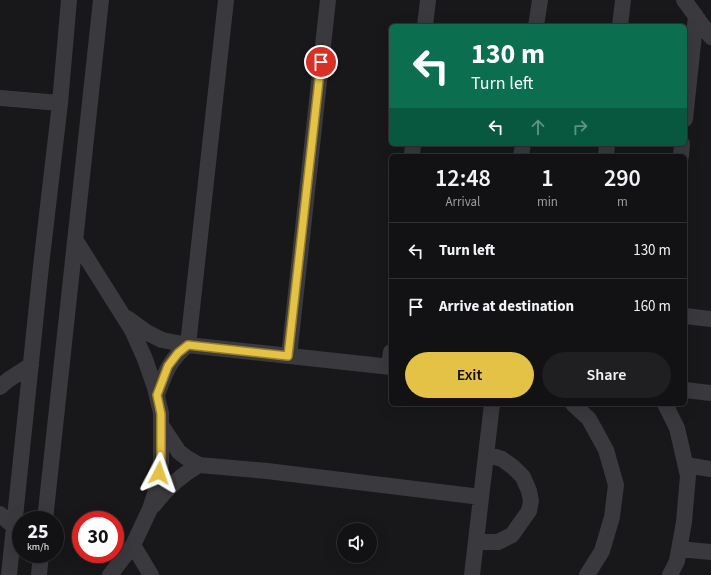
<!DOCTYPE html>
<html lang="en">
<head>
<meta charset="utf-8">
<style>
  body { margin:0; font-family:"Source Sans 3",sans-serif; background:#1f1f21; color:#f1f3f6; height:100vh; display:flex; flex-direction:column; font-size:15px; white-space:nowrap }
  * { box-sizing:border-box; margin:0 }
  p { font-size:13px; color:#9c9da0 }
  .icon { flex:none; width:22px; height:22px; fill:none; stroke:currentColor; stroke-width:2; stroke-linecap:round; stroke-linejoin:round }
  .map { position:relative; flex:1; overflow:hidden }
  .drawer { position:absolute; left:389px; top:154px; width:298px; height:252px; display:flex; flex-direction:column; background:#121113; border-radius:6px; box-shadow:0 4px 16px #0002,0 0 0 1px #313133 }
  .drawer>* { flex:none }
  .guide { position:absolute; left:389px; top:24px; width:298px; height:122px; border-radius:6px; box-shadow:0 4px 16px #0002,0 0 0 1px #313133; background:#0b6e4f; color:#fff; overflow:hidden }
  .fabs { position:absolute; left:337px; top:523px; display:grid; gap:8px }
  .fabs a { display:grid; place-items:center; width:40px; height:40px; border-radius:50%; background:#121113; box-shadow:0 4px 16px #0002,0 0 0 1px #313133; font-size:20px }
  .speed { position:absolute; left:12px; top:511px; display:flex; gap:8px; font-size:20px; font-weight:700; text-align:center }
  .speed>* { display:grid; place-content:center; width:52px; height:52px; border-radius:50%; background:#121113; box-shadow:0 4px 16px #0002,0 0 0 1px #313133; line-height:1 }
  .speed small { font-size:10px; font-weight:400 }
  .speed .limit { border:6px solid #d22; background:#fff; color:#111 }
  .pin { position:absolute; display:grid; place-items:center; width:34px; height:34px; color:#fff; margin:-17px; border:2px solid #fff; border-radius:50%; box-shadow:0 1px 4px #0007 }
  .me { position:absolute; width:44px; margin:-22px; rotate:4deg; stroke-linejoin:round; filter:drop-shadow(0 0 3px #0008) }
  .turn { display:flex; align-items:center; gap:14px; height:84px; padding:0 16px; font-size:18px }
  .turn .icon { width:52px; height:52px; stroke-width:2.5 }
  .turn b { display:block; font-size:28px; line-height:34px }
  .lanes { display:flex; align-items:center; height:38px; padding:0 16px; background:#0003; justify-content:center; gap:20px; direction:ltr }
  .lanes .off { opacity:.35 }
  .eta { display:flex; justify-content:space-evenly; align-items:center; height:68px; text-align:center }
  .eta b { font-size:24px; font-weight:600; line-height:28px }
  .button { display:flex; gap:8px; margin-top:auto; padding:8px 16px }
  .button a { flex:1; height:46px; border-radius:24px; background:#e3c246; color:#111; font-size:16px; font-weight:600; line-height:46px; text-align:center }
  .button a+a { background:#1f1f21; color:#f1f3f6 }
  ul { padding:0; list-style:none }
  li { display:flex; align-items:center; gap:12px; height:56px; padding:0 16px; border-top:1px solid #313133 }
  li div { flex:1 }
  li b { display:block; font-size:15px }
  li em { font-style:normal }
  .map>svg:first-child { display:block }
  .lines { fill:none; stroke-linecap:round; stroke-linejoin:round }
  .minor { stroke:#39393e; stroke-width:16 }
  .route-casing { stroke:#947e2e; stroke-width:10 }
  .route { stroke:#e3c246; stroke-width:7 }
</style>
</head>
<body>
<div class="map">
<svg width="711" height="575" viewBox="0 0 711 575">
  <rect width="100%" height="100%" fill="#181719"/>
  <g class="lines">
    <path class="minor" d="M 684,0 L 711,37
      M 425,26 L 428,0
      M 536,26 L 540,0
      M 620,26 L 623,0
      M 0,98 L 60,103
      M 685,119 L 696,16
      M 412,156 L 413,144
      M 521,156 L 523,144
      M 606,156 L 607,144
      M 681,156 L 682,144
      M 76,241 L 132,330 L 145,359 L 155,388 L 161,413 L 161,462 L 158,484 L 150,509 L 133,545 L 110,575
      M 685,316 L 711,319
      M 127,318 L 148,333 L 162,340 L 188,345 L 391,367
      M 289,356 L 328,0
      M 389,366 L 391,352
      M 0,387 L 8,380 L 31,365
      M 685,390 L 711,393
      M 157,395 C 165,373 169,360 188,345 L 226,0
      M 573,404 L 589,419 L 606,450 L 616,485 L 612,517 L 602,551 L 587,575
      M 665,404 L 677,428 L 688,476 L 684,522 L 677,561 L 670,575
      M 161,425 L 179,452 L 187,458 L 199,465 L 267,471 L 481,497
      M 686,465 L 711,469
      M 153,506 C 166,489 181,475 199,465
      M 0,514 L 14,527
      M 45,520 L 101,0
      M 476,542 L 498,542 L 512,535 L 529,511 L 531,501 L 529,491 L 523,477 L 513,467 L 502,459 L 486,454
      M 133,545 L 151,575
      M 679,549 L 711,552
      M 9,575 L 41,266 L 60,103 L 69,0
      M 39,575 L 41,554
      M 472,575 L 492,404"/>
  </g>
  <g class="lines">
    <g class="route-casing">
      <path id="route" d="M 159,473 L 161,462 L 161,414 L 157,395 L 168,366 L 178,353 L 188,345 L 288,356 L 321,62"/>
    </g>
    <use href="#route" class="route"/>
  </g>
</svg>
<div class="fabs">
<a><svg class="icon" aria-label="sound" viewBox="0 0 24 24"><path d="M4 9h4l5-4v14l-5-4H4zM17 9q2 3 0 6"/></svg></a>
</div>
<div class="speed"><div>25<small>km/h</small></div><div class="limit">30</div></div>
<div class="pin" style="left:321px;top:62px;background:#d93025"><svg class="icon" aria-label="arrive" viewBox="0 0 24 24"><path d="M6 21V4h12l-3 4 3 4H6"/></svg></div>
<svg class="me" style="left:159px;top:473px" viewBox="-20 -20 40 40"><path d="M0-17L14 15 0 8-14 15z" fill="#e3c246" stroke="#fff" stroke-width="4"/></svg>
<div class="guide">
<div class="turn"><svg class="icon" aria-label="left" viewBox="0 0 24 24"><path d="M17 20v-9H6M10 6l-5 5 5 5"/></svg><div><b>130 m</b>Turn left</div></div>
<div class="lanes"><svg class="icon" aria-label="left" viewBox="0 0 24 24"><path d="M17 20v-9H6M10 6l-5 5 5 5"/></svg><svg class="icon off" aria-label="ahead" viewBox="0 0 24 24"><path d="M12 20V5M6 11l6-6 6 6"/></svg><svg class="icon off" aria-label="right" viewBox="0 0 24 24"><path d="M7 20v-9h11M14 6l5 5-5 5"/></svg></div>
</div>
<section class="drawer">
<div class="eta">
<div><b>12:48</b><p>Arrival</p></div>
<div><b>1</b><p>min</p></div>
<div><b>290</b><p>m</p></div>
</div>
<ul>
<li><svg class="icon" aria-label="left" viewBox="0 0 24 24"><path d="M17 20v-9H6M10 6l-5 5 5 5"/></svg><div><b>Turn left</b></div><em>130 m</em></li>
<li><svg class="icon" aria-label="arrive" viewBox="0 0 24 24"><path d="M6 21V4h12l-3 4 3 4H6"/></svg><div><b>Arrive at destination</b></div><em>160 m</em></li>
</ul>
<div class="button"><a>Exit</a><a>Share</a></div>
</section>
</div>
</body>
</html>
